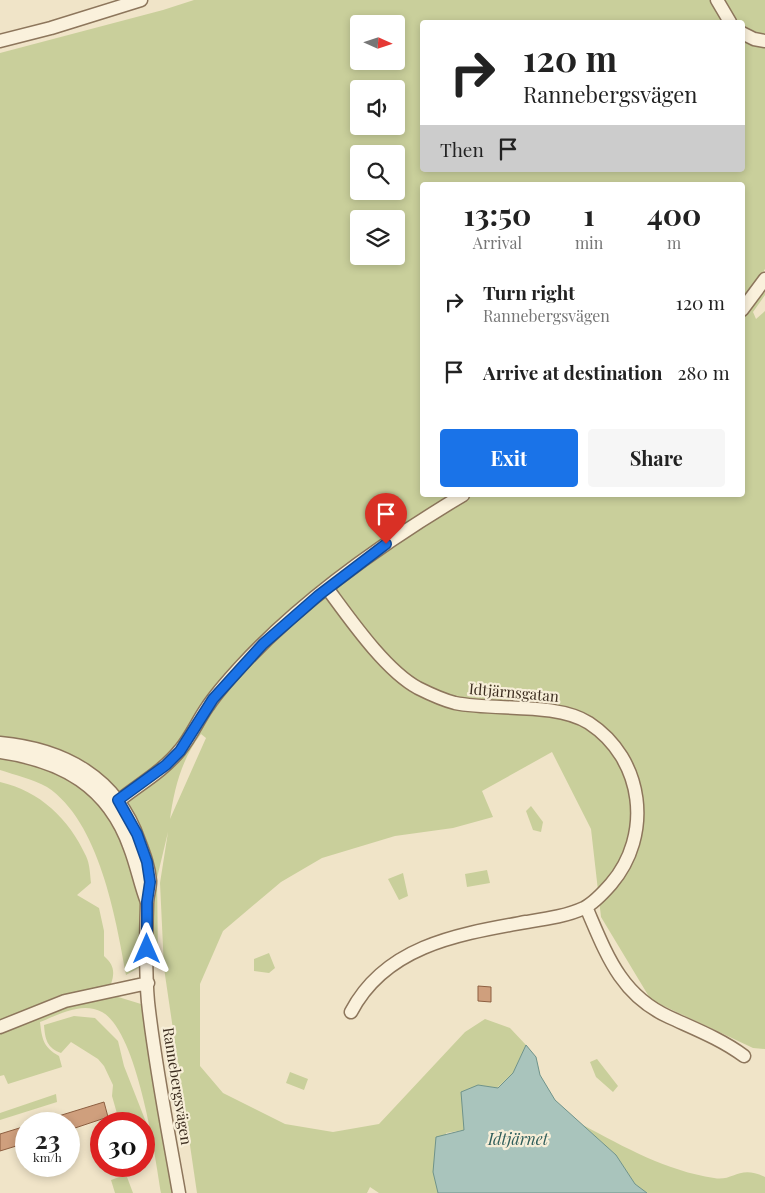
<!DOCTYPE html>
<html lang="en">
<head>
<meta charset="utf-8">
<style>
  body { margin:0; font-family:"Playfair Display",serif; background:#f6f6f6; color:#222; height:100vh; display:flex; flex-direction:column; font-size:19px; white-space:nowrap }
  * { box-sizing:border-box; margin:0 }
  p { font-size:16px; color:#767676 }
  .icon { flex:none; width:28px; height:28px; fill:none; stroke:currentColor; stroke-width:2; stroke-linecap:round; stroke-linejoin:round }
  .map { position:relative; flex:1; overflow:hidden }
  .sheet { position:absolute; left:420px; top:182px; width:325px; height:315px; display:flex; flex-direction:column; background:#fff; border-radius:5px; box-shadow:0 2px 8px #0003 }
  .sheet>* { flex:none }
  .top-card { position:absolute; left:420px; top:20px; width:325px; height:152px; border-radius:5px; box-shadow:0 2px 8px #0003; background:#fff; color:#222; overflow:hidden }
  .needle { width:32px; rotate:93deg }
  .fabs { position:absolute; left:350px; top:15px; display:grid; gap:10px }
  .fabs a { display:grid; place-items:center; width:55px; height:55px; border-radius:5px; background:#fff; box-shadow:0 2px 8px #0003; font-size:25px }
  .speed { position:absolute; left:15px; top:1112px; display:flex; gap:10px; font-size:25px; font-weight:700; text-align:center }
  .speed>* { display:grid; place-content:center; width:65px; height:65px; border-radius:50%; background:#fff; box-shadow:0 2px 8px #0003; line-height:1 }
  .speed small { font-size:12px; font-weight:400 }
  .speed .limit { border:8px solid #d22; background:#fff; color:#111 }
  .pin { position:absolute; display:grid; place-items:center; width:42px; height:42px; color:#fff; margin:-51px -21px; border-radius:50% 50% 50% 0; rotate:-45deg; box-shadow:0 0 5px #0007 }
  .pin .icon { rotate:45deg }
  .me { position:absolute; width:55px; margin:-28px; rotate:0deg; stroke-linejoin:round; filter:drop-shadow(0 0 4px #0008) }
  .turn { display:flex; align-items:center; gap:18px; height:105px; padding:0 20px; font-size:22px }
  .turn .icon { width:65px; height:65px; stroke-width:2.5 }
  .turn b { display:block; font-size:35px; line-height:42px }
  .then { display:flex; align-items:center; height:48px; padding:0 20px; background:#0003; gap:10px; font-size:19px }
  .eta { display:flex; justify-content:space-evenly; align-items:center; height:85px; text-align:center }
  .eta b { font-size:30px; font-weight:700; line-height:35px }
  .button { display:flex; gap:10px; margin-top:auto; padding:10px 20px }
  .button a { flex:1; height:58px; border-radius:5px; background:#1a73e8; color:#fff; font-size:20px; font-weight:700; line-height:58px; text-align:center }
  .button a+a { background:#f6f6f6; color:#222 }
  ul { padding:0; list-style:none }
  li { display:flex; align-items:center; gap:15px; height:70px; padding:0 20px }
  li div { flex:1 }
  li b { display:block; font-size:19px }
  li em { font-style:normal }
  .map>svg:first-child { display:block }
  .green { fill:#c9cf9b; fill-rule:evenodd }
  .water { fill:#a9c4bc; stroke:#6f938a }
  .building { fill:#cf9f7d; stroke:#8d5f41 }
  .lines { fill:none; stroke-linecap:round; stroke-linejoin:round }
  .minor-casing { stroke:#8d765c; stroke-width:15 }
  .minor { stroke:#faf1dc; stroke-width:12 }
  .route-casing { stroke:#114b97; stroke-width:12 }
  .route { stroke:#1a73e8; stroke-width:9 }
  .labels { text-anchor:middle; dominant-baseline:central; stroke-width:4.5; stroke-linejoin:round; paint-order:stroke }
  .street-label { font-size:15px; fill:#3d2e20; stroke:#f7eed8 }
  .water-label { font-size:16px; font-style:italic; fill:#2f5d5a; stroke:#f7eed8 }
</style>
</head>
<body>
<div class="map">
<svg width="765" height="1193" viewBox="0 0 765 1193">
  <rect width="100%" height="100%" fill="#f0e4c8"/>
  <path class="green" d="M 194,0 L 765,0 L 765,269 L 746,298 L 751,308 L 765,289 L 765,295 L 753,312 L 756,319 L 765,311 L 765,1049 L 753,1048 L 651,1000 L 601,917 L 591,829 L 552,752 L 482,791 L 493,817 L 453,828 L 395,836 L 322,858 L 281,882 L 223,931 L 200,984 L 200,1066 L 223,1093 L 285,1124 L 333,1132 L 379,1124 L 465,1032 L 485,1019 L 510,1028 L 526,1045 L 513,1073 L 497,1088 L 478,1085 L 464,1130 L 446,1133 L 438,1193 L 379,1193 L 370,1187 L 367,1193 L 197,1193 L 164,968 L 160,883 L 168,832 L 157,878 L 158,957 L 126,975 C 116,918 99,821 47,787 C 33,779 15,775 0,770 L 0,53 L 163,10 ZM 422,22 L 742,22 L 742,170 L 422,170 ZM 359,24 L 396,24 L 396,61 L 359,61 ZM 359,89 L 396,89 L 396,126 L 359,126 ZM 359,154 L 396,154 L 396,191 L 359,191 ZM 422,185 L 742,185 L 742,495 L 422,495 ZM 359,219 L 396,219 L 396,256 L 359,256 ZM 201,734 L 206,738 L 170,819 C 174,789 182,758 201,734 Z
    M 0,782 C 40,791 69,819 86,856 C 90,864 90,875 91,883 L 77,895 L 99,908 L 104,931 L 104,956 C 114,965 115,972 111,984 L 58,996 L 0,1021 Z
    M 531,806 L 543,822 L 541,832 L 533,830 L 526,811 Z
    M 487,870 L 490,883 L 467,887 L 465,874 Z
    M 403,873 L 408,896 L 399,900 L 388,879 Z
    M 269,953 L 275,968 L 269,973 L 254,971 L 254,959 Z
    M 115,996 L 141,1004 L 174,1193 L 161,1193 C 155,1154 137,1031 102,1012 C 82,1001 58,1015 40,1022 C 42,1039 43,1047 59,1056 L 62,1067 L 8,1084 L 4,1075 L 0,1076 L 0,1033 L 63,1007 Z
    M 74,1016 L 95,1018 L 118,1041 L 124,1066 L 151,1135 L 144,1142 L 144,1124 L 120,1124 L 112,1096 L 113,1085 L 104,1066 L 98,1059 L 71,1042 L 61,1053 C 47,1048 45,1039 44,1025 Z
    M 597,1059 L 618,1086 L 613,1092 L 596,1077 L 590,1062 Z
    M 290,1072 L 308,1079 L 304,1090 L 286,1083 Z
    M 56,1094 L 57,1102 L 0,1120 L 0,1113 Z
    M 583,1125 C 624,1147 667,1171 714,1178 C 733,1182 739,1164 765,1177 L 765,1193 L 647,1193 L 635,1184 L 616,1155 Z
    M 122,1176 L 127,1177 L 133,1193 L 115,1193 L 111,1180 Z"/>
  <path class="water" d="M 526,1045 L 536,1057 L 540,1075 L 555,1100 L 616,1155 L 635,1184 L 647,1193 L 438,1193 L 433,1172 L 436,1137 L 464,1130 L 461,1092 L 478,1085 L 498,1088 L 513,1073 Z"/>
  <path class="building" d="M 478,986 L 491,987 L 491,1002 L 478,1001 Z
    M 104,1102 L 108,1117 L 69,1130 L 69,1124 L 40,1124 L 39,1122 Z
    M 26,1126 L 26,1143 L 0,1151 L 0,1134 Z"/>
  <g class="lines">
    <g class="minor-casing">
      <path id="minor" d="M 717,0 L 730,22
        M 742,33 L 754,39 L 765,41
        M 0,41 L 51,28 L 141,0
        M 742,310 L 765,279
        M 327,588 C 350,619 385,670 418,688 C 430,694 443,700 455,703 C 495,711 556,702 589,723 C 644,759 653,835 611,884 C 604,892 594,903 584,908 C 567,916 545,919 526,922 C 460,934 386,945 351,1012
        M 0,743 C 64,749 117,777 139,841 C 144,854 149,867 150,881 C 150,889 147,896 147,904 C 146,936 145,970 148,1002 C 155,1066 168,1130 179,1193
        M 0,752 C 62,761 108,786 130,848 C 137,866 140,884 147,902
        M 110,808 C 132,788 161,774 180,750 C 191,737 198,720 208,706 C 218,691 230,678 242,665 C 305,597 384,542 463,495
        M 586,907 C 606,953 620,995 669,1017 C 695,1029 721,1039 744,1056
        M 0,1027 L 65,1001 L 148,983"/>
    </g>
    <use href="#minor" class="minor"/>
  </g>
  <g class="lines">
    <g class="route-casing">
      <path id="route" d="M 147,949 L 147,902 L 150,882 L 147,862 L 137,834 L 118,800 L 166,765 L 180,751 L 213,699 L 263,644 L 319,595 L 386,544"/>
    </g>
    <use href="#route" class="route"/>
  </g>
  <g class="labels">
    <g class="street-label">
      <text transform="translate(514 692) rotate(5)">Idtjärnsgatan</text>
      <text transform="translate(178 1086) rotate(81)">Rannebergsvägen</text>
    </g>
    <g class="water-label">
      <text x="518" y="1138">Idtjärnet</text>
    </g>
  </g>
</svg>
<div class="fabs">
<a><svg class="needle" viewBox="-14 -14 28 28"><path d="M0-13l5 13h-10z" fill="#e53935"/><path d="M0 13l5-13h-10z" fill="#767676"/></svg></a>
<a><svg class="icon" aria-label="sound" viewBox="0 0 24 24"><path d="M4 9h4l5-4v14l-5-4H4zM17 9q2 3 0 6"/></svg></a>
<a><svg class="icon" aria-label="search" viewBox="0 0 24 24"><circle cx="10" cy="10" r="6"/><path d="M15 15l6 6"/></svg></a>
<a><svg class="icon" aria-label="layers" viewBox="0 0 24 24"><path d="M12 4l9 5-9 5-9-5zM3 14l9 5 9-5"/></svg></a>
</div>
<div class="speed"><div>23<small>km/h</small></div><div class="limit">30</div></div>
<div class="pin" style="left:386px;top:544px;background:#d93025"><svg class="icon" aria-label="arrive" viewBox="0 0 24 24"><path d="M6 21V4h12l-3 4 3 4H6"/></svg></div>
<svg class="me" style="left:147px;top:949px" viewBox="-20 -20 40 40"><path d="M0-17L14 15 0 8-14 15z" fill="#1a73e8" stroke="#fff" stroke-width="4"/></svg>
<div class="top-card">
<div class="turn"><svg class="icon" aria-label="right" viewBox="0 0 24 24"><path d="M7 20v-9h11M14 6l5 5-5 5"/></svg><div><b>120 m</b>Rannebergsvägen</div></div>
<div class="then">Then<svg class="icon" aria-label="arrive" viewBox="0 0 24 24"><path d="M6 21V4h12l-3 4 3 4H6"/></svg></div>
</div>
<section class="sheet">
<div class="eta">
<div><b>13:50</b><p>Arrival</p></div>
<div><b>1</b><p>min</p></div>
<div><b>400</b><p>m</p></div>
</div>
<ul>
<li><svg class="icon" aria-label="right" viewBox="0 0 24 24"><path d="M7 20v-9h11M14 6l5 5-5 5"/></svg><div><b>Turn right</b><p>Rannebergsvägen</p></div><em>120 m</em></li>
<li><svg class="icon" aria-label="arrive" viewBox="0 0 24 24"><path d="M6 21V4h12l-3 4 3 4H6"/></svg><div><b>Arrive at destination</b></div><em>280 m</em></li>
</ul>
<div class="button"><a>Exit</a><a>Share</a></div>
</section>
</div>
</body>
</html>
